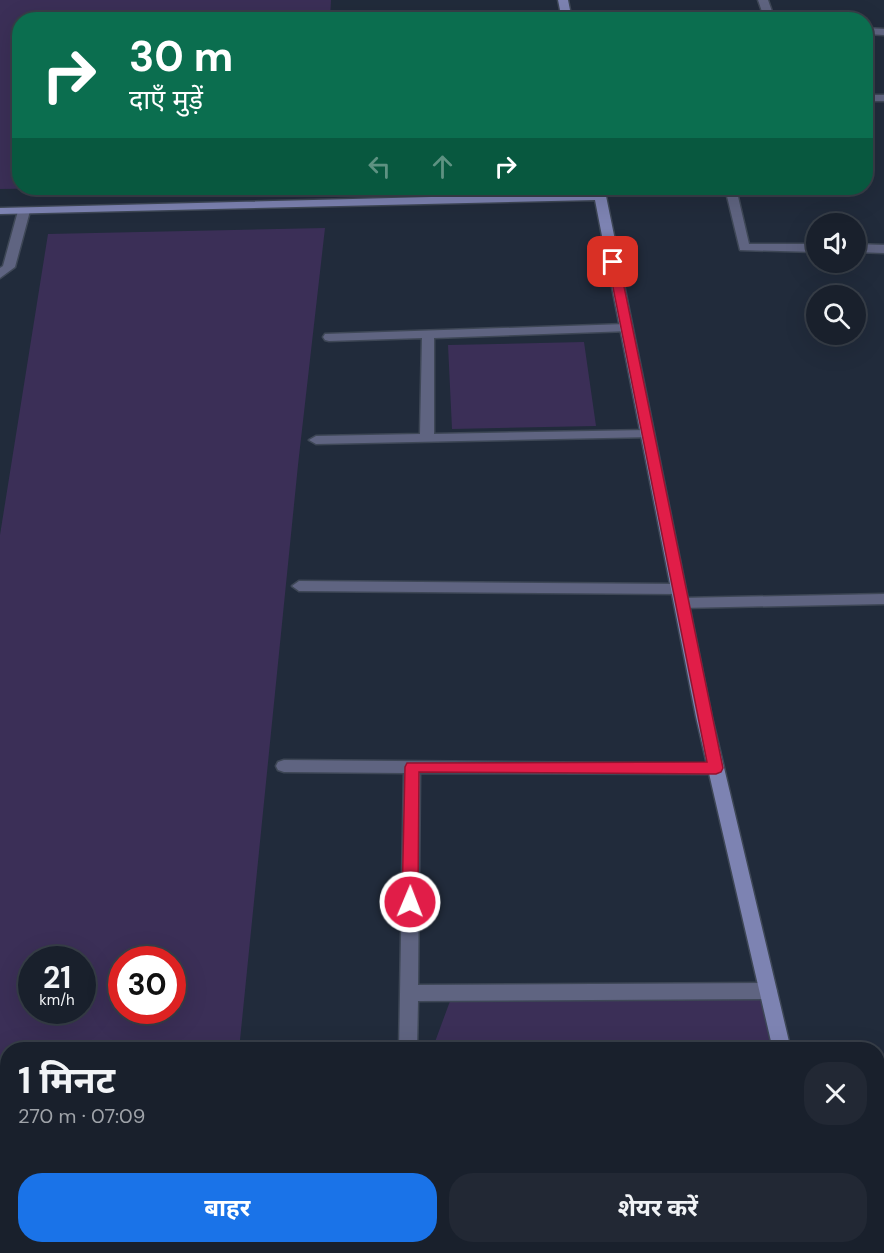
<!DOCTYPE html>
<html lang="hi">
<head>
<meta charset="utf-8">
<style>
  body { margin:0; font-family:"DM Sans","Noto Sans Devanagari",sans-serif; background:#222834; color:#f1f3f6; height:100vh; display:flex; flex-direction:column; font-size:22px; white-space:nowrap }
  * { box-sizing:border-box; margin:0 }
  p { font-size:20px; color:#9fa3a9 }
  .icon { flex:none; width:33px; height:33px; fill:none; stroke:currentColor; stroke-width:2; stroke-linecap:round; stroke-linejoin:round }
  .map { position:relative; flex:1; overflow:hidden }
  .drawer { position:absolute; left:0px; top:1042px; width:885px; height:212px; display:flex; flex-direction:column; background:#19202c; border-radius:24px 24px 0 0; box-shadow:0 6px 24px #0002,0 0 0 2px #373e48 }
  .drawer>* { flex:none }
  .guide { position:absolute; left:12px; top:12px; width:861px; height:183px; border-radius:24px; box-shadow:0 6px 24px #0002,0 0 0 2px #373e48; background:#0b6e4f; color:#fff; overflow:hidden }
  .buttons { position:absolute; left:806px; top:213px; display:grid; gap:12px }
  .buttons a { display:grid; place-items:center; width:60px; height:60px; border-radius:50%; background:#19202c; box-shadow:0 6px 24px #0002,0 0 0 2px #373e48; font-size:30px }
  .speed { position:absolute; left:18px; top:946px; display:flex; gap:12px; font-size:30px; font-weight:700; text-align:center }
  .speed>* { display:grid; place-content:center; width:78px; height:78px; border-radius:50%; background:#19202c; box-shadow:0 6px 24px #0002,0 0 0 2px #373e48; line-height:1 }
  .speed small { font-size:15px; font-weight:400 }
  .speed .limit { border:9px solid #d22; background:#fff; color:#111 }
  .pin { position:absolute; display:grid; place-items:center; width:51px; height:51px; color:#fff; margin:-26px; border-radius:12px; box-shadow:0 3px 9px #0006 }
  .me { position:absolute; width:66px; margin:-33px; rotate:1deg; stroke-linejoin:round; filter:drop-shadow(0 0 4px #0008) }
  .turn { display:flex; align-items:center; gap:21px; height:126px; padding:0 18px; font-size:27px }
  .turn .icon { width:78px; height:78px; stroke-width:2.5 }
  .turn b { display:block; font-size:42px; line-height:51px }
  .lanes { display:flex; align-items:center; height:57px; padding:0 18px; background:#0003; justify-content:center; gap:30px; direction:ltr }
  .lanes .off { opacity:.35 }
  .round { display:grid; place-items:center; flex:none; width:63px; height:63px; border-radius:24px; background:#222834 }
  .summary { display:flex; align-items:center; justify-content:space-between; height:102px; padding:0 18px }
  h1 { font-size:36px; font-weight:700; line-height:45px }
  .action { display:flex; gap:12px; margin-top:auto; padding:12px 18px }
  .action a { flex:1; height:69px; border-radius:24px; background:#1a73e8; color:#fff; font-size:24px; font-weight:700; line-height:69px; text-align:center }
  .action a+a { background:#222834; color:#f1f3f6 }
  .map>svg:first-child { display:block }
  .green { fill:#3b2f57; fill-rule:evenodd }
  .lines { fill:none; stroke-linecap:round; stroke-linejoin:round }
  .lane-casing { stroke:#3e4756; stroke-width:3 }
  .street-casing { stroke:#3e4756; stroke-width:3 }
  .secondary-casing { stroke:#3e4756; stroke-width:3 }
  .lane { fill:#5f6481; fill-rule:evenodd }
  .street { fill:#5f6481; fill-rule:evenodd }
  .secondary { fill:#7d83b2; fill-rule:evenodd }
  .route { fill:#e11d48; stroke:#92132f; stroke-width:1.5 }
</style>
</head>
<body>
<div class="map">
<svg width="884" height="1253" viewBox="0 0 884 1253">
  <rect width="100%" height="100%" fill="#212b3b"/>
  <path class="green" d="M 0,0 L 331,0 L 330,19 L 20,20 L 20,188 L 63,188 L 0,189 Z
    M 325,228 L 298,465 L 239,1050 L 8,1050 L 7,1206 L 0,1204 L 0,535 L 48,234 ZM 32,960 L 82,960 L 82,1011 L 32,1011 ZM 122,960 L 172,960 L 172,1011 L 122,1011 Z
    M 584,342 L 596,426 L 452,429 L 448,345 Z
    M 768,991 L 781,1050 L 432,1050 L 453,993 Z
    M 119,1247 L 219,1247 L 218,1253 L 132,1253 Z"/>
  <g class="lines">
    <g class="lane-casing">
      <path id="lane" d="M 866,28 L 884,29 L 884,35 L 866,34 Z
        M 884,594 L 884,604 L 681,608 L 674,603 L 681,598 Z"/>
    </g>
    <g class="street-casing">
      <path id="street" d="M 758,0 L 768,0 L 775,20 L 765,20 Z
        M 866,95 L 884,95 L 884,101 L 866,101 Z
        M 725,188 L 736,188 L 749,244 L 816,244 L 816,252 L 740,250 Z
        M 24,208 L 30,211 L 15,267 L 0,278 L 0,268 L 3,266 L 18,211 Z
        M 855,244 L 884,245 L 884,253 L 855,252 Z
        M 626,324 L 632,328 L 630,331 L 434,338 L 434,434 L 647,430 L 654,434 L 652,437 L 316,444 L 309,440 L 316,436 L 420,434 L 422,338 L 329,341 L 325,340 L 323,337 L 325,334 Z
        M 299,581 L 678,584 L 685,589 L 678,594 L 299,591 L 292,586 Z
        M 284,760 L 721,764 L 723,768 L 721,772 L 715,774 L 420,773 L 418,985 L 768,983 L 774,985 L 777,991 L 774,997 L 768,999 L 418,1001 L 417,1050 L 399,1050 L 404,773 L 284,772 L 278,770 L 276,766 L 278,762 Z
        M 0,1229 L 8,1230 L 8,1246 L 15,1247 L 8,1250 L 0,1249 Z
        M 22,1246 L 64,1246 L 67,1253 L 25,1253 Z
        M 395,1246 L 415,1246 L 415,1253 L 395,1253 Z"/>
    </g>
    <g class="secondary-casing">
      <path id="secondary" d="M 558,0 L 568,0 L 572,20 L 562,20 Z
        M 593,188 L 603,188 L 606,196 L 712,717 L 791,1050 L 773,1050 L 696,717 L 595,200 L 0,214 L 0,208 L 593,193 Z
        M 820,1246 L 840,1246 L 842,1253 L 822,1253 Z"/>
    </g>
    <use href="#lane" class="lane"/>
    <use href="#street" class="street"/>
    <use href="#secondary" class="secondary"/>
  </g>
  <path class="route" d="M 613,259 L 619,262 L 723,768 L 721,772 L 716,774 L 419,772 L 418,902 L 416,907 L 410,909 L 405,907 L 402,902 L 405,767 L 407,763 L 707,762 L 608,262 Z"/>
</svg>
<div class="buttons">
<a><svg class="icon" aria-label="sound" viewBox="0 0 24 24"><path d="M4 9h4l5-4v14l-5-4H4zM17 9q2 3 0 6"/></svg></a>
<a><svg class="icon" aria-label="search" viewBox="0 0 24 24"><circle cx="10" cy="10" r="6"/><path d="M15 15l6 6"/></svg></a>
</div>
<div class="speed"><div>21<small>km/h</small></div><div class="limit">30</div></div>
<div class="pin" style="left:613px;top:262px;background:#d93025"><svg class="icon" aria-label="arrive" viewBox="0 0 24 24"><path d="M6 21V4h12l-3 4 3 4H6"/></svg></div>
<svg class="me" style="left:410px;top:902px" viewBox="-20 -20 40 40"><circle r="17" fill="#e11d48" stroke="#fff" stroke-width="3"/><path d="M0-11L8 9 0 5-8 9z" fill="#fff"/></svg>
<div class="guide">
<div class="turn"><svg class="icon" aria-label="right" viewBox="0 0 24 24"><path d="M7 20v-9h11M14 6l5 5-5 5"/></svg><div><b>30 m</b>दाएँ मुड़ें</div></div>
<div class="lanes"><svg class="icon off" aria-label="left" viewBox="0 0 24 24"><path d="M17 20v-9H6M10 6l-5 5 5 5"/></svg><svg class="icon off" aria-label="ahead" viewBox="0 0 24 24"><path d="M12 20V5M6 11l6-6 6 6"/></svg><svg class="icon" aria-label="right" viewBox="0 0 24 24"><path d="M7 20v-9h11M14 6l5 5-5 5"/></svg></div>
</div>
<section class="drawer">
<div class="summary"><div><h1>1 मिनट</h1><p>270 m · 07:09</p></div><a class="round"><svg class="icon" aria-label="close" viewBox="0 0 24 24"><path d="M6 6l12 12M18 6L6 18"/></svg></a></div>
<div class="action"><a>बाहर</a><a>शेयर करें</a></div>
</section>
</div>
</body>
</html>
